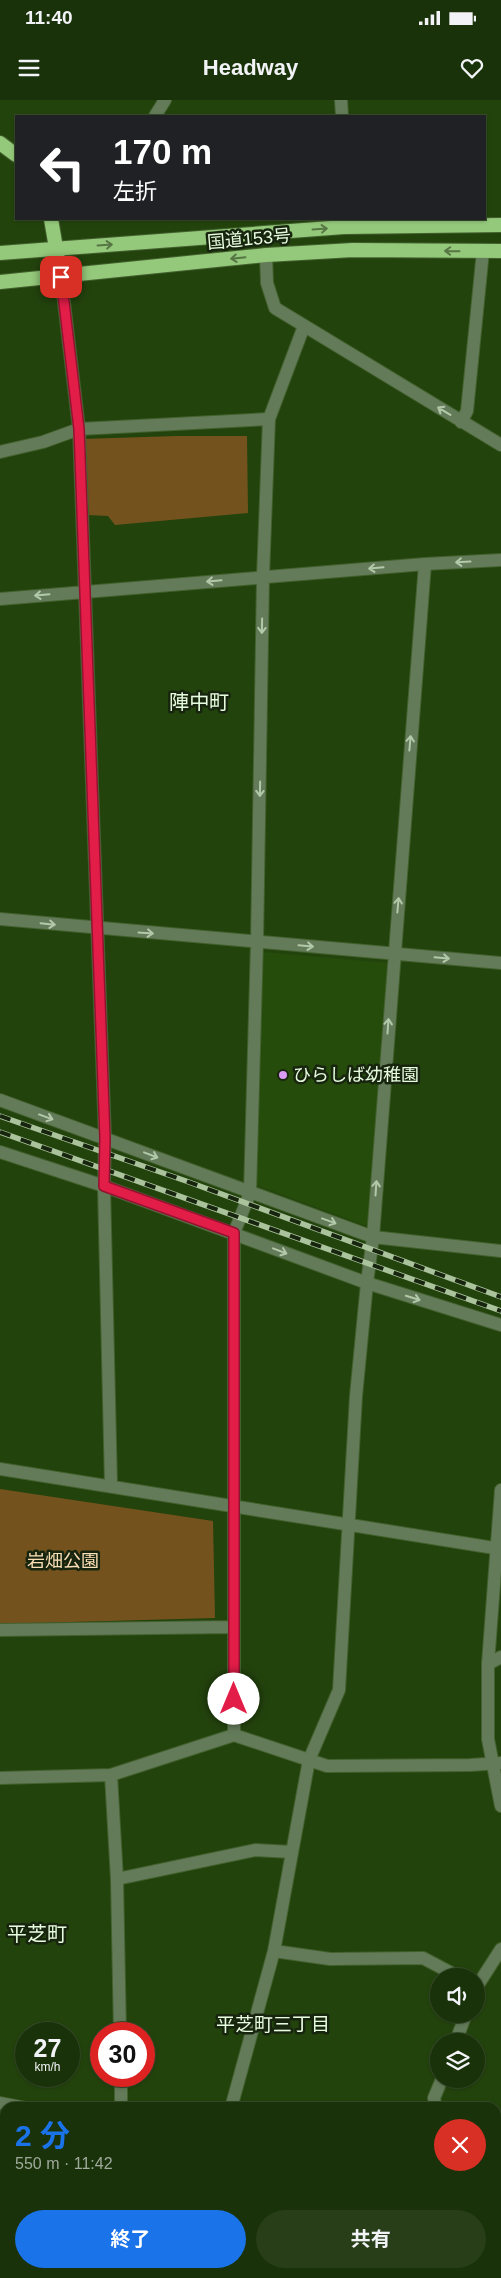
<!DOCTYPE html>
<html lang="ja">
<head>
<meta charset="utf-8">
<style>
  body { margin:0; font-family:Arial,"Noto Sans JP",sans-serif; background:#273e18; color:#f1f3f6; height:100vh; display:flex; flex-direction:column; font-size:19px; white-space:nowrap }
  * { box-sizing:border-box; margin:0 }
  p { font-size:16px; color:#9faa9c }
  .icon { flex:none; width:28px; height:28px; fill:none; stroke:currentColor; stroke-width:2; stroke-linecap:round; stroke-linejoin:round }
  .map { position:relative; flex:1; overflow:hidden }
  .drawer { position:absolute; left:0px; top:2002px; width:501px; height:176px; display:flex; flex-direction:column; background:#1a320a; border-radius:15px 15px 0 0; box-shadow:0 1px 4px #0004,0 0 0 1px #384d2b }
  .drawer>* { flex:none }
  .guide { position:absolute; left:15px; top:15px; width:471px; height:105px; border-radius:0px; box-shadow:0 1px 4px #0004,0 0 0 1px #384d2b; background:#202124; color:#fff; overflow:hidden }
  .fabs { position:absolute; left:430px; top:1868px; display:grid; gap:10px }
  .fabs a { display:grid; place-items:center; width:55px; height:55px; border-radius:50%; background:#1a320a; box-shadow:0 1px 4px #0004,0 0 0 1px #384d2b; font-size:25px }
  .speed { position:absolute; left:15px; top:1922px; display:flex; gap:10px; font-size:25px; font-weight:700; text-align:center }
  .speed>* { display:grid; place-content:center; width:65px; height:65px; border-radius:50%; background:#1a320a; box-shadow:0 1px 4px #0004,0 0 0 1px #384d2b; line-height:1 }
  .speed small { font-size:12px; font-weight:400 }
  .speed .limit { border:8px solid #d22; background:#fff; color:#111 }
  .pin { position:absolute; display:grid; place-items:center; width:42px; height:42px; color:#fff; margin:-21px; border-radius:10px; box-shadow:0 2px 8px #0006 }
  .me { position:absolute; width:55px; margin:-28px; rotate:0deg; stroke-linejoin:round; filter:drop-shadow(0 0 4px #0008) }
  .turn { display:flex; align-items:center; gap:18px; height:105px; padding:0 15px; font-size:22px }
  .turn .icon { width:65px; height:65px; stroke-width:2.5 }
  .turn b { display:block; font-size:35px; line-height:42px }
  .round { display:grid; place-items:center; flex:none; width:52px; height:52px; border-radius:26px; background:#273e18 }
  .head { display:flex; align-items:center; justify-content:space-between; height:85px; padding:0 15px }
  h1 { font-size:30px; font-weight:700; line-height:38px; color:#1a73e8 }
  .primary-button { display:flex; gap:10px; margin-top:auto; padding:10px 15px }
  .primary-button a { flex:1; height:58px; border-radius:30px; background:#1a73e8; color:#fff; font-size:20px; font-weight:700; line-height:58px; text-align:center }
  .primary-button a+a { background:#273e18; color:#f1f3f6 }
  .status { display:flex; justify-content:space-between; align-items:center; height:35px; padding:0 25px; background:#1a320a; direction:ltr }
  .status svg { height:14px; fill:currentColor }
  header { display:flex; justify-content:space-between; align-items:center; height:65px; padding:0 15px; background:#1a320a; font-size:22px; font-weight:700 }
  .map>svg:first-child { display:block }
  .built { fill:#264c0c }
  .green { fill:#74521d }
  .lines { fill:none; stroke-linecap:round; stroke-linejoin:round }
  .minor-casing { stroke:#42612e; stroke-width:14 }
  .tertiary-casing { stroke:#42612e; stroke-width:14 }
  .trunk-casing { stroke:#42612e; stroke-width:16 }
  .minor { stroke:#647b59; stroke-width:12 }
  .tertiary { stroke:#647b59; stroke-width:12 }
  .trunk { stroke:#94c87a; stroke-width:14 }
  .rail-casing { stroke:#aac39d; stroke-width:5.5 }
  .rail { stroke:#17250f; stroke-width:4; stroke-dasharray:11; stroke-linecap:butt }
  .oneway { stroke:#567644 }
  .oneway2 { stroke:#b3c8a9 }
  .route-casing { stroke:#92132f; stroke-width:12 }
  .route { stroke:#e11d48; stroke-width:9 }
  .poi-dot { fill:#da9af6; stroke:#17250f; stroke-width:2 }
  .labels { text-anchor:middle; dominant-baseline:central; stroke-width:5; stroke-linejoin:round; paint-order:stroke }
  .street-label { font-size:18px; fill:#e7fcde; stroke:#17250f }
  .poi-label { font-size:18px; fill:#e7fcde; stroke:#17250f; text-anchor:start }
  .park-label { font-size:18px; fill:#fcdeb5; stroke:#17250f }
  .neighbourhood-label { font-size:19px; fill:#e7fcde; stroke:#17250f }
  .quarter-label { font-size:20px; fill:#e7fcde; stroke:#17250f }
</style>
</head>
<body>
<div class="status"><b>11:40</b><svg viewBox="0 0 49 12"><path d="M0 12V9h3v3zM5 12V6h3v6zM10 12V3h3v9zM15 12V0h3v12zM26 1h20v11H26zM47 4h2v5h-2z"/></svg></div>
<header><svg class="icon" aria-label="menu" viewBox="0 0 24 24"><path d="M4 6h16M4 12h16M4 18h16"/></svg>Headway<svg class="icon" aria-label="heart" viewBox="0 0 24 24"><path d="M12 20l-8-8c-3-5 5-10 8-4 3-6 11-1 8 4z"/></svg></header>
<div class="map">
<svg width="501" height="2178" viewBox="0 0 501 2178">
  <rect width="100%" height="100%" fill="#23430d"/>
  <path class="built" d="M 261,852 L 388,863 L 367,1126 L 256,1085 Z"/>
  <path class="green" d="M 177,336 L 247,336 L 248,413 L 115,425 L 108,416 L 87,415 L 82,339 Z
    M 0,1389 L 213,1421 L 215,1518 L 0,1524 Z"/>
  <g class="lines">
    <g class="minor-casing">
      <path id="minor" d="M 341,0 L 342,16
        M 155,16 L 165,0
        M 266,155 L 267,183 L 275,208 L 501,345
        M 61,177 L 79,329 L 105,1038 L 104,1086 L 111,1385
        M 461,322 L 467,311 L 483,151
        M 0,352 L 43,342 L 79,329 L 269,319
        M 0,499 L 425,464 L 501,460
        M 0,819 L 501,863
        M 0,1000 L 373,1137 L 425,464
        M 0,1052 L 104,1086 L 367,1183 L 501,1225
        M 0,1369 L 501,1449
        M 0,1530 L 233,1527
        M 488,1564 L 501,1557
        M 234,1635 L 234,1133 L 250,1093 L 257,842 L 263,477 L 269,319 L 304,226
        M 111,1675 L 117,1779 L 120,1934
        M 0,1678 L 111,1675 L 234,1635 L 327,1666 L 470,1665 L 501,1663
        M 117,1779 L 255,1750 L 292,1752
        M 274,1851 L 330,1859 L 423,1858 L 457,1876
        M 476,1888 L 501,1849
        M 456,1941 L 466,1914
        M 121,1976 L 121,2008
        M 0,2003 L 26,2008
        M 231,2008 L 274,1851 L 309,1660 L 339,1590 L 356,1296 L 367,1183
        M 436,2008 L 434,1998 L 442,1979
        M 496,2137 L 501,2135
        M 0,2177 L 2,2178
        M 79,2178 L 80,2174
        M 251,2178 L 252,2174
        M 424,2178 L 431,2174"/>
    </g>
    <g class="tertiary-casing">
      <path id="tertiary" d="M 367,1183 L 373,1137 L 501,1151
        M 501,1390 L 488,1564 L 488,1639 L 501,1706"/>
    </g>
    <g class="trunk-casing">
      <path id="trunk" d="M 0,43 L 16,55
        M 51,119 L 61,177
        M 0,153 L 344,127 L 501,125
        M 0,182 L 266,155 L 353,150 L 501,151"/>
    </g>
    <use href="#minor" class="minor"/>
    <use href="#tertiary" class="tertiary"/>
    <use href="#trunk" class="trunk"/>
    <g class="rail-casing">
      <path id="rail" d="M 0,1016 L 186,1081 L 501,1197
        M 0,1032 L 501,1211"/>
    </g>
    <use href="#rail" class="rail"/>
  </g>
  <defs><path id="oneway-shaft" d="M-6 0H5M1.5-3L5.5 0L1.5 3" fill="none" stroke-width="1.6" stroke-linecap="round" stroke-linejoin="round" transform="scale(1.25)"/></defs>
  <g class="oneway">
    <use href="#oneway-shaft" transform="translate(320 129) rotate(-4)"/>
    <use href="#oneway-shaft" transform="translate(105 145) rotate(-4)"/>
    <use href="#oneway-shaft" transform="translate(452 151) rotate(-179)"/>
    <use href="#oneway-shaft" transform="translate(238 158) rotate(174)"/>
  </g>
  <g class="oneway2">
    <use href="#oneway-shaft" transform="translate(444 311) rotate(-149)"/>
    <use href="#oneway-shaft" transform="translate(463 462) rotate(177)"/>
    <use href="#oneway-shaft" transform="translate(376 468) rotate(175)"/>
    <use href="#oneway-shaft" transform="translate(214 481) rotate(175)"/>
    <use href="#oneway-shaft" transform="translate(42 495) rotate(175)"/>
    <use href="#oneway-shaft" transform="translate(262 526) rotate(91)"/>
    <use href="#oneway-shaft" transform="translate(410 643) rotate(-85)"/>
    <use href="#oneway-shaft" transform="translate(260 689) rotate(91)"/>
    <use href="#oneway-shaft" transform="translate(398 805) rotate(-85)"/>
    <use href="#oneway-shaft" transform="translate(48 824) rotate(6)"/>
    <use href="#oneway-shaft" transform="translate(146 833) rotate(4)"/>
    <use href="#oneway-shaft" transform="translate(306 846) rotate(5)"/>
    <use href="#oneway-shaft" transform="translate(442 858) rotate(5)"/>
    <use href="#oneway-shaft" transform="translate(388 926) rotate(-86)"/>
    <use href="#oneway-shaft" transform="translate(46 1017) rotate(20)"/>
    <use href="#oneway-shaft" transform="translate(151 1055) rotate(21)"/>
    <use href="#oneway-shaft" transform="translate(376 1088) rotate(-86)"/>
    <use href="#oneway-shaft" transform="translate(329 1121) rotate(20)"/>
    <use href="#oneway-shaft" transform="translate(280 1151) rotate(21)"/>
    <use href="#oneway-shaft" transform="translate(413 1198) rotate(17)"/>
  </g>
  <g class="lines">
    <g class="route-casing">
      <path id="route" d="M 61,177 L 79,329 L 105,1038 L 104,1086 L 234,1133 L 234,1599"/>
    </g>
    <use href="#route" class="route"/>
  </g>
  <circle class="poi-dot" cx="283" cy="975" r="5"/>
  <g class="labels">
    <g class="street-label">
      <text transform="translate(249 139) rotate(-5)">国道153号</text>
    </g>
    <g class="poi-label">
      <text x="293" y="975">ひらしば幼稚園</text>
    </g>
    <g class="park-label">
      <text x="63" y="1461">岩畑公園</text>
    </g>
    <g class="neighbourhood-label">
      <text x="273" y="1924">平芝町三丁目</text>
    </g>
    <g class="quarter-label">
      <text x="199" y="602">陣中町</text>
      <text x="37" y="1834">平芝町</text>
    </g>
  </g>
</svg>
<div class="fabs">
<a><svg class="icon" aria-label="sound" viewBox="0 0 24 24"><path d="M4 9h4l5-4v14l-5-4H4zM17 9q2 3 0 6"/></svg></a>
<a><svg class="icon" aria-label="layers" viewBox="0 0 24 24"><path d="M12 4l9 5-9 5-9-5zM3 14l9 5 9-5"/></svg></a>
</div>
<div class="speed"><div>27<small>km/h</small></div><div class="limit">30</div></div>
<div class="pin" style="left:61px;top:177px;background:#d93025"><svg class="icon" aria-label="arrive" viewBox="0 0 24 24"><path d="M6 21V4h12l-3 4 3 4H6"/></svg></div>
<svg class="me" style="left:234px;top:1599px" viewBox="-20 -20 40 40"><circle r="19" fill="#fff"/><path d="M0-13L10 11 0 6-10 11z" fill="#e11d48"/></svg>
<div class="guide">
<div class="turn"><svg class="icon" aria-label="left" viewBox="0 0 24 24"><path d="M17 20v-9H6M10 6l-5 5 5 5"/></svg><div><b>170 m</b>左折</div></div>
</div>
<section class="drawer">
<div class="head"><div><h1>2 分</h1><p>550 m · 11:42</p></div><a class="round" style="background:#d93025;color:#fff"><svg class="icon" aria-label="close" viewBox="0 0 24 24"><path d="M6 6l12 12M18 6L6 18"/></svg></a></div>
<div class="primary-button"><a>終了</a><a>共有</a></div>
</section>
</div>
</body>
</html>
